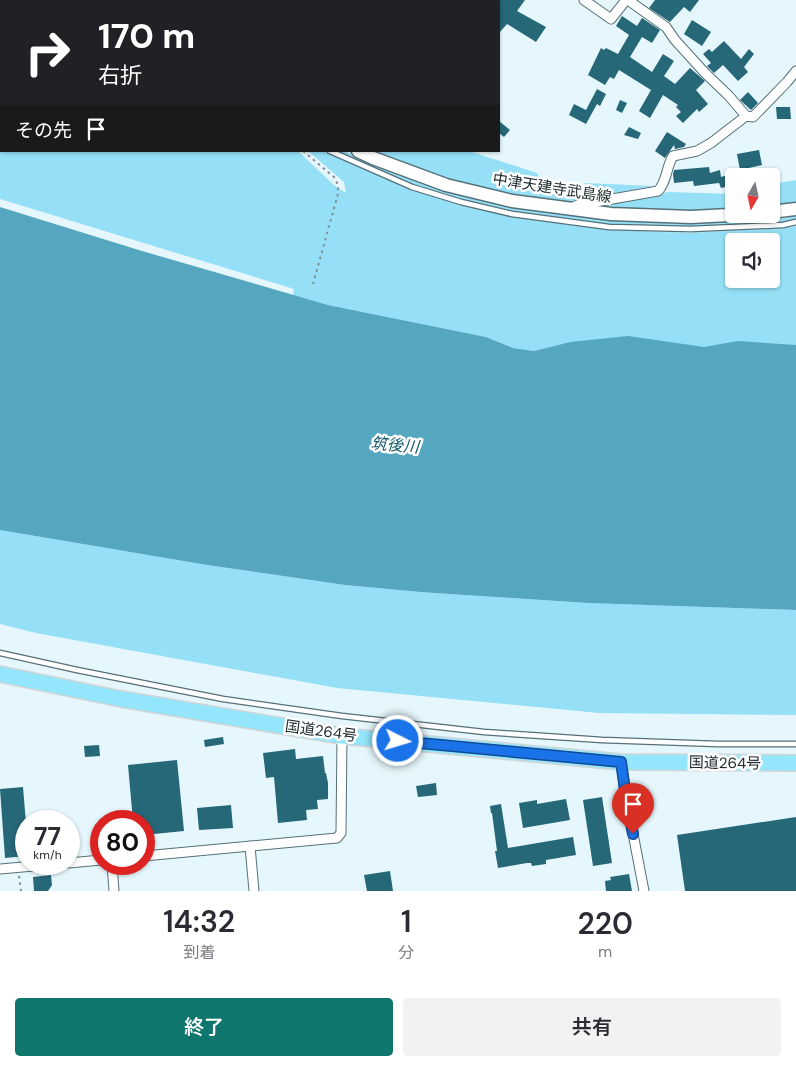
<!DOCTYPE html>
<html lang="ja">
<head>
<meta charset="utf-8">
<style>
  body { margin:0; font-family:"DM Sans","Noto Sans JP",sans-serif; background:#f2f2f3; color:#2b2b33; height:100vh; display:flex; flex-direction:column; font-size:19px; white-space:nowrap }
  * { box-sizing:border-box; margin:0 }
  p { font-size:16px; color:#7c7c81 }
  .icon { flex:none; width:28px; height:28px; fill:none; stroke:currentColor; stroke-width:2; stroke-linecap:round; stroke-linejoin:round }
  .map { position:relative; height:891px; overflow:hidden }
  .side { display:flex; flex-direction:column; background:#fff; flex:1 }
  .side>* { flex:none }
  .top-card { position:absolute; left:0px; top:0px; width:500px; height:152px; box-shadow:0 1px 4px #0004; background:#202124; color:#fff; overflow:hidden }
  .needle { width:32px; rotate:189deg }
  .controls { position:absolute; left:725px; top:168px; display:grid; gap:10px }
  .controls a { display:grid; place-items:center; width:55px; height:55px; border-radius:5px; background:#fff; box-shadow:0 1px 4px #0004; font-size:25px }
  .speed { position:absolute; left:15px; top:810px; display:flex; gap:10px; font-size:25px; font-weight:700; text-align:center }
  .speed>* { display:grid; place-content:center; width:65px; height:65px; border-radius:50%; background:#fff; box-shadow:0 1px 4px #0004; line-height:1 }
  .speed small { font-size:12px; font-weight:400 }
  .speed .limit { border:8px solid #d22; background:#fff; color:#111 }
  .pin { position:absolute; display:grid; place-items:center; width:42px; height:42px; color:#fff; margin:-51px -21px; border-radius:50% 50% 50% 0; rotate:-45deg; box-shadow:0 0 5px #0007 }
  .pin .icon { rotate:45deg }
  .me { position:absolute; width:55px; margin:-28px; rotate:95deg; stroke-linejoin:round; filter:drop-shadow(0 0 4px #0008) }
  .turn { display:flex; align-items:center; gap:18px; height:105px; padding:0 15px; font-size:22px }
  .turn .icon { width:65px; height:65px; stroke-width:2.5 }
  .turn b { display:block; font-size:35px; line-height:42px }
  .then { display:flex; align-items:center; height:48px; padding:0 15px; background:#0003; gap:10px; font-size:19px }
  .eta { display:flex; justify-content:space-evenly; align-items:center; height:85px; text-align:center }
  .eta b { font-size:30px; font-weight:600; line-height:35px }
  .action { display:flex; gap:10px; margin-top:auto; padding:10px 15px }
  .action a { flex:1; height:58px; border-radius:5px; background:#0f766e; color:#fff; font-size:20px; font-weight:600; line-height:58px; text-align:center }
  .action a+a { background:#f2f2f3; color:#2b2b33 }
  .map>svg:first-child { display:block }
  .green { fill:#95e0f6; fill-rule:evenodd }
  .water { fill:#54a7be }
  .building { fill:#266778 }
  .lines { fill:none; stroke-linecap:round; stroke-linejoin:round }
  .service-casing { stroke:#557078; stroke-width:7 }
  .minor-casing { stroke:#557078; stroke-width:11 }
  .secondary-casing { stroke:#557078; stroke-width:15 }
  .trunk-casing { stroke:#d2d5d5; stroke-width:18 }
  .path { stroke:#7e8d91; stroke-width:2; stroke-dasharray:2.5 4; stroke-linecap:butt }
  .service { stroke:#fff; stroke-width:4.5 }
  .minor { stroke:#fff; stroke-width:9 }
  .secondary { stroke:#fff; stroke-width:12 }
  .trunk { stroke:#94e6fc; stroke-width:15 }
  .route-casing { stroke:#114b97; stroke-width:12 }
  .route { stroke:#1a73e8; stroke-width:9 }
  .labels { text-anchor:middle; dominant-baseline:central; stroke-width:5; stroke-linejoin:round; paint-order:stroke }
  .street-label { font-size:15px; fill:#202c2f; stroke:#fff }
  .water-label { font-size:16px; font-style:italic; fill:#14596a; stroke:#fff }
</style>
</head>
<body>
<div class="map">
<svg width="796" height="891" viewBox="0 0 796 891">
  <rect width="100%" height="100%" fill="#e5f7fc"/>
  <path class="green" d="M 0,30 L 1,31 L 1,151 L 298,151 L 335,186 L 346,193 L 344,182 L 308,151 L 323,151 L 412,190 L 460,205 L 512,217 L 609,230 L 690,233 L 784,228 L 796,226 L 796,349 L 688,362 L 570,342 L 534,351 L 513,348 L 486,337 L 328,305 L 293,295 L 294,289 L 0,199 ZM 734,241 L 771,241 L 771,279 L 734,279 Z
    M 336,151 L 344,151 L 362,159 L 511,206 L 567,215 L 616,219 L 692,222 L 781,219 L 796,216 L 796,219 L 781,222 L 691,227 L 609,224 L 511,211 L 460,200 L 411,184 Z
    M 369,151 L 469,151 L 537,173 L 543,184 L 582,189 L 585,183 L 653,186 L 562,203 L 506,195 L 441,178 Z
    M 796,180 L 796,203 L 771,207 L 771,188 L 776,188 L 779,183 Z
    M 668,192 L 734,194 L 734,209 L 690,212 L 586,206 Z
    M 0,530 L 207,565 L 345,585 L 420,592 L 588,603 L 796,610 L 796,715 L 599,713 L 337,688 L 36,633 L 0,624 Z"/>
  <path class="water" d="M 0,207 L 142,251 L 328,305 L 486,337 L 513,348 L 534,351 L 570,342 L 628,336 L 704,347 L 738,341 L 796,345 L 796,610 L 588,603 L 420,592 L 345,585 L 207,565 L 0,530 Z"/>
  <path class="building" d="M 500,0 L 525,0 L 517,11 L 546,27 L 536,42 L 507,24 L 499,33 L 499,5 Z
    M 655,0 L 699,0 L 690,12 L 684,7 L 670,22 L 649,8 Z
    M 622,16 L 637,26 L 642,18 L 660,30 L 652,43 L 642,37 L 630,57 L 652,72 L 663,54 L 674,61 L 664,76 L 675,84 L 690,68 L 705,81 L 696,90 L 708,104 L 699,112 L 697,109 L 683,123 L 676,116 L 681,112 L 676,107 L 678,105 L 663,95 L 650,118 L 639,111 L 651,90 L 619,70 L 614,79 L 610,77 L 605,85 L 588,75 L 601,48 L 604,50 L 606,48 L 618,54 L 629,35 L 616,26 Z
    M 692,20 L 711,32 L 702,46 L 684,34 Z
    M 724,41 L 741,59 L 749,49 L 754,54 L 744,67 L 748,72 L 738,81 L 723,65 L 714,73 L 707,66 L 711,63 L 703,54 L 709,49 L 712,52 Z
    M 597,89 L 606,94 L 600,106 L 597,104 L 586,124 L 569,115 L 574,104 L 586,110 Z
    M 748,92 L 758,103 L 751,110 L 740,100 Z
    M 620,100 L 627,103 L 622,113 L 616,110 Z
    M 776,107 L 790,107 L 791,119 L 777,119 Z
    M 499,121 L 510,130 L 504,137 L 499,133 Z
    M 629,127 L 641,133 L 638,139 L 624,135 Z
    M 667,132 L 686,144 L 684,147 L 675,149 L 674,145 L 665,158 L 655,151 Z
    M 759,150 L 762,165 L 740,170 L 737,154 Z
    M 709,167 L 710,173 L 720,170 L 721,177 L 734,173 L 734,181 L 732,182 L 733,185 L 721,188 L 719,183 L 694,186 L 693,181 L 674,183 L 673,174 L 674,170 Z
    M 223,737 L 224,744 L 205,747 L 204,740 Z
    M 99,745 L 100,756 L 85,757 L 84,746 Z
    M 295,749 L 296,759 L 323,756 L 325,773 L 326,773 L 328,783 L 328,799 L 317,800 L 318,809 L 306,810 L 307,820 L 278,823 L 274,777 L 266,778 L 263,753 Z
    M 177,760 L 184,831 L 144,835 L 144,821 L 133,821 L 128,765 Z
    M 436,783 L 437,795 L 418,797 L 416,786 Z
    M 23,787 L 26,823 L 26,856 L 5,858 L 0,789 Z
    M 602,797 L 612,863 L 593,866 L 583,800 Z
    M 566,799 L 570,820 L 523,828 L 519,803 L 537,800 L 537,804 Z
    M 501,804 L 508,848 L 573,837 L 576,855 L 546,860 L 546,864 L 532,866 L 531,863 L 527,863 L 498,868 L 495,851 L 497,851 L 492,813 L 491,813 L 490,806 Z
    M 231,805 L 233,828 L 199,830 L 197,808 Z
    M 796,817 L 796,891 L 685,891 L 677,835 Z
    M 390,871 L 393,891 L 367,891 L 364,875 Z
    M 629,874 L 632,891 L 606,891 L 605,881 L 611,880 L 610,877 Z
    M 51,875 L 52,885 L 48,891 L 34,891 L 33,877 Z"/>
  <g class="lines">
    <g class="service-casing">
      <path id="service" d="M 408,1 L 409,0
        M 0,28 L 1,29
        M 330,151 L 412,187 L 461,202 L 512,214 L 609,227 L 691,229 L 783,225 L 796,222
        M 0,653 L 77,670 L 223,699 L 342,716 L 484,732 L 602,740 L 718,744 L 796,744"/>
    </g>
    <g class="minor-casing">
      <path id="minor" d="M 346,0 L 348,1
        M 584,0 L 611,19 L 626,0
        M 628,0 L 666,27 L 675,40 L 705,73 L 729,96 L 746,116
        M 70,1 L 72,0
        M 199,1 L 200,0
        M 494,1 L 494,0
        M 0,2 L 1,2
        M 571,208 L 578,205 L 658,191 C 667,182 666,167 673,156 L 697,151 L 711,143 L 746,116 L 753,117 L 787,82 L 796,71
        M 621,762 L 626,797 L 644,891
        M 250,846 L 254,891
        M 144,856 L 337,838 L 341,833 L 342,736
        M 69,863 L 101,860
        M 112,864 L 114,891
        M 0,869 L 56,864"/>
    </g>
    <g class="secondary-casing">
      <path id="secondary" d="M 0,17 L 1,17
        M 358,151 L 373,158 L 446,185 L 512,201 L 611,214 L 691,217 L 748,214
        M 771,212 L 796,209"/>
    </g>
    <g class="trunk-casing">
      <path id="trunk" d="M 0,674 L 121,699 L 342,736 L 621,762 L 796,763"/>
    </g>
    <path class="path" d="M 303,151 L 334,177 L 338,185 L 338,194 L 313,284
      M 19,876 L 21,891"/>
    <use href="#service" class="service"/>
    <use href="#minor" class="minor"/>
    <use href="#secondary" class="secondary"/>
    <use href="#trunk" class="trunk"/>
  </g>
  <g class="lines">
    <g class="route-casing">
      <path id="route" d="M 398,741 L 621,762 L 626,797 L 633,834"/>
    </g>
    <use href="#route" class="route"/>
  </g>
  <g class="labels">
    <g class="street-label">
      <text transform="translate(552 188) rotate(9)">中津天建寺武島線</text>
      <text transform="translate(321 731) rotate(8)">国道264号</text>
      <text transform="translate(725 763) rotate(1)">国道264号</text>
    </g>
    <g class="water-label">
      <text transform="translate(395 445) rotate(5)">筑後川</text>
    </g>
  </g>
</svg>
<div class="controls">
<a><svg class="needle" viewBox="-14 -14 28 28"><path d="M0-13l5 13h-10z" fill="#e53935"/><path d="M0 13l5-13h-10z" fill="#7c7c81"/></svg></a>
<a><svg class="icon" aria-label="sound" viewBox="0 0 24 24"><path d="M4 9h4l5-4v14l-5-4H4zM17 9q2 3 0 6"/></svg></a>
</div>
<div class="speed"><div>77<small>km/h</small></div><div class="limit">80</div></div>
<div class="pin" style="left:633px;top:834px;background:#d93025"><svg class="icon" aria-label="arrive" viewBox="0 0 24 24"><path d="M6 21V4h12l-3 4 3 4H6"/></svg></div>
<svg class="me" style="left:398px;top:741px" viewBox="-20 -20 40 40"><circle r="17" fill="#1a73e8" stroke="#fff" stroke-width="3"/><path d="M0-11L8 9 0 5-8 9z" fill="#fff"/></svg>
<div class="top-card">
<div class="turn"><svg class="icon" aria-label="right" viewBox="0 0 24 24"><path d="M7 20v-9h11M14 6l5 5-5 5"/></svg><div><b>170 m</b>右折</div></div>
<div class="then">その先<svg class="icon" aria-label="arrive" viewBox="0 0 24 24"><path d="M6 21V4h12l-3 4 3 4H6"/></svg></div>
</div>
</div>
<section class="side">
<div class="eta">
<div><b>14:32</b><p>到着</p></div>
<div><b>1</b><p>分</p></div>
<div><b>220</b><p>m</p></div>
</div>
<div class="action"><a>終了</a><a>共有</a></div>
</section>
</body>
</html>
